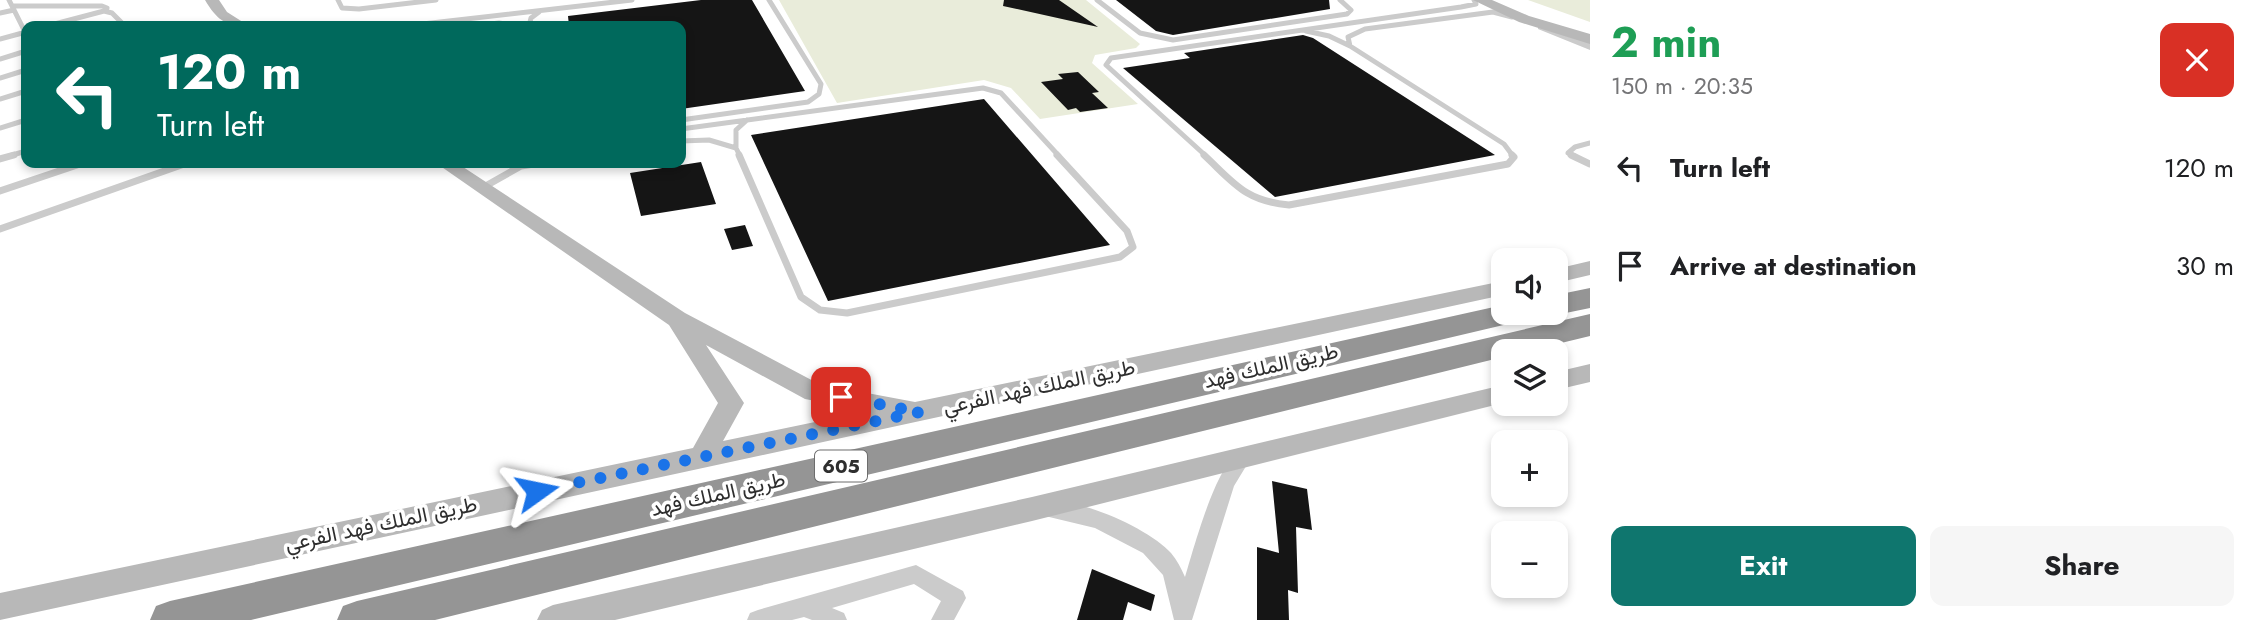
<!DOCTYPE html>
<html lang="en">
<head>
<meta charset="utf-8">
<style>
  body { margin:0; font-family:Jost,Vazirmatn,sans-serif; background:#f6f6f6; color:#202124; height:100vh; display:flex; flex-direction:column; font-size:26px; white-space:nowrap }
  * { box-sizing:border-box; margin:0 }
  p { font-size:23px; color:#757577 }
  .icon { flex:none; width:38px; height:38px; fill:none; stroke:currentColor; stroke-width:2; stroke-linecap:round; stroke-linejoin:round }
  .map { position:relative; flex:1; overflow:hidden }
  .details { display:flex; flex-direction:column; background:#fff; width:665px }
  .details>* { flex:none }
  .hud { position:absolute; left:21px; top:21px; width:665px; height:147px; border-radius:14px; box-shadow:0 4px 10px #0003; background:#00695c; color:#fff; overflow:hidden }
  .controls { position:absolute; left:1491px; top:248px; display:grid; gap:14px }
  .controls a { display:grid; place-items:center; width:77px; height:77px; border-radius:14px; background:#fff; box-shadow:0 4px 10px #0003; font-size:35px }
  .pin { position:absolute; display:grid; place-items:center; width:60px; height:60px; color:#fff; margin:-30px; border-radius:14px; box-shadow:0 4px 10px #0006 }
  .me { position:absolute; width:77px; margin:-38px; rotate:78deg; stroke-linejoin:round; filter:drop-shadow(0 0 5px #0008) }
  .turn { display:flex; align-items:center; gap:24px; height:147px; padding:0 21px; font-size:32px }
  .turn .icon { width:91px; height:91px; stroke-width:2.5 }
  .turn b { display:block; font-size:49px; line-height:60px }
  .round { display:grid; place-items:center; flex:none; width:74px; height:74px; border-radius:14px; background:#f6f6f6 }
  .summary { display:flex; align-items:center; justify-content:space-between; height:119px; padding:0 21px }
  h1 { font-size:42px; font-weight:700; line-height:52px; color:#1e9e55 }
  .cta { display:flex; gap:14px; margin-top:auto; padding:14px 21px }
  .cta a { flex:1; height:80px; border-radius:14px; background:#0f766e; color:#fff; font-size:28px; font-weight:700; line-height:80px; text-align:center }
  .cta a+a { background:#f6f6f6; color:#202124 }
  ul { padding:0; list-style:none }
  li { display:flex; align-items:center; gap:21px; height:98px; padding:0 21px }
  li div { flex:1 }
  li b { display:block; font-size:26px }
  li em { font-style:normal }
  main { display:flex; flex:1; min-height:0 }
  .map>svg:first-child { display:block }
  .green { fill:#e9ecda }
  .building { fill:#151515 }
  .lines { fill:none; stroke-linecap:round; stroke-linejoin:round }
  .lane-far1 { stroke:#cbcbcb; stroke-width:5 }
  .lane { stroke:#cbcbcb; stroke-width:7 }
  .street { fill:#cbcbcb; fill-rule:evenodd }
  .secondary { fill:#b8b8b8; fill-rule:evenodd }
  .highway { fill:#959595; fill-rule:evenodd }
  .route { stroke:#1a73e8; stroke-width:12; stroke-dasharray:0 21.6 }
  .labels { text-anchor:middle; dominant-baseline:central; stroke-width:7; stroke-linejoin:round; paint-order:stroke }
  .shield { fill:#fff; stroke:#6d6d6d; stroke-width:2 }
  .shield-label { font-size:19px; font-weight:bold; fill:#2e2e2e }
  .street-label { font-size:21px; fill:#2e2e2e; stroke:#fff }
</style>
</head>
<body>
<main>
<div class="map">
<svg width="1590" height="620" viewBox="0 0 1590 620">
  <rect width="100%" height="100%" fill="#fff"/>
  <path class="green" d="M 779,0 L 1086,0 L 1140,44 L 1136,48 L 1095,55 L 1092,63 L 1138,104 L 1040,119 L 1011,88 L 984,80 L 837,103 Z
    M 1528,0 L 1590,0 L 1590,22 Z"/>
  <path class="building" d="M 701,0 L 752,0 L 805,91 L 681,109 L 681,26 L 569,26 L 568,16 Z
    M 1004,0 L 1059,0 L 1098,27 L 1003,6 Z
    M 1116,0 L 1329,0 L 1330,9 L 1173,35 L 1156,31 Z
    M 1303,35 L 1313,38 L 1495,155 L 1275,197 L 1123,68 L 1190,58 L 1184,53 Z
    M 1078,72 L 1099,92 L 1092,93 L 1108,108 L 1080,112 L 1076,108 L 1068,110 L 1041,82 L 1063,79 L 1058,74 Z
    M 984,99 L 1110,245 L 828,301 L 751,135 Z
    M 701,162 L 716,204 L 641,216 L 630,173 Z
    M 745,225 L 753,246 L 732,250 L 724,229 Z
    M 1272,481 L 1307,489 L 1312,530 L 1296,527 L 1298,593 L 1288,590 L 1289,620 L 1257,620 L 1257,547 L 1279,553 Z
    M 1092,569 L 1155,595 L 1151,611 L 1128,602 L 1123,620 L 1077,620 Z"/>
  <g class="lines">
    <path class="lane-far1" d="M 9,0 L 25,32
      M 338,0 L 342,8 L 359,9 L 436,0
      M 1097,0 L 1140,33 L 1173,40 L 1347,14 L 1351,10 L 1340,0
      M 13,6 L 102,6 L 107,8 L 104,11
      M 0,13 L 14,10
      M 1512,17 L 1493,12 L 1365,29 L 1348,37 L 1350,46 L 1504,144 L 1513,156
      M 47,26 L 104,11 L 112,13 L 125,26
      M 405,26 L 632,0
      M 472,26 L 499,23 L 518,26
      M 529,26 L 531,18 L 539,12
      M 1306,31 L 1329,36 L 1350,46
      M 0,39 L 26,32
      M 0,59 L 26,51
      M 0,78 L 26,70
      M 0,99 L 26,91
      M 681,120 L 808,102 L 819,94 L 821,84 L 769,0
      M 0,128 L 26,120
      M 681,129 L 983,88 L 1001,93 L 1059,156
      M 681,141 L 709,140 L 736,148 L 740,156
      M 736,148 L 736,130 L 747,120
      M 9,156 L 26,151
      M 1206,156 L 1106,65 L 1111,58 L 1461,7 L 1476,4 L 1474,0
      M 1575,156 L 1568,153 L 1575,147 L 1590,143"/>
    <path class="lane" d="M 739,155 L 801,297 L 820,310 L 847,313 L 1120,257 L 1133,247 L 1127,231 L 1057,155
      M 1204,155 C 1234,183 1245,201 1289,205 L 1508,164 L 1514,157 L 1512,155
      M 1571,155 L 1590,164
      M 0,159 L 14,155
      M 482,188 L 521,166 L 540,163
      M 0,191 L 83,163
      M 0,229 L 187,163"/>
    <path class="street" d="M 1538,25 L 1546,25 L 1590,43 L 1590,50 L 1538,29 Z
      M 1242,451 L 1249,453 L 1251,458 L 1234,486 L 1192,620 L 1174,620 L 1163,575 L 1143,553 L 1095,528 L 1045,516 L 1042,510 L 1045,504 C 1075,494 1151,530 1171,553 C 1177,560 1181,568 1185,577 C 1193,551 1217,459 1242,451 Z
      M 916,565 L 963,591 L 966,598 L 954,620 L 931,620 L 941,601 L 914,584 L 832,608 L 844,613 L 847,620 L 812,620 L 804,617 L 792,620 L 747,620 L 750,613 L 758,610 Z"/>
    <path class="secondary" d="M 205,0 L 219,0 L 227,12 L 249,26 C 226,27 217,20 205,0 Z
      M 1473,0 L 1492,0 L 1529,16 L 1590,34 L 1590,44 L 1519,22 Z
      M 436,163 L 457,163 L 685,313 L 819,384 L 915,402 L 1503,281 L 1503,295 L 0,620 L 0,593 L 693,448 L 718,403 L 669,325 ZM 706,345 L 805,399 L 868,411 L 723,441 L 744,403 Z
      M 1590,261 L 1590,275 L 1556,283 L 1556,269 Z
      M 1590,364 L 1590,382 L 1556,390 L 1556,372 Z
      M 1503,385 L 1503,403 L 1032,521 L 615,620 L 537,620 L 542,610 L 553,605 L 1032,497 Z"/>
    <path class="highway" d="M 1590,288 L 1590,308 L 1556,315 L 1550,313 L 1556,313 L 1556,295 Z
      M 1503,305 L 1503,313 L 1527,313 L 1523,320 L 1512,323 L 251,620 L 150,620 L 156,606 L 170,601 Z
      M 1590,314 L 1590,336 L 1524,352 L 1503,352 L 1503,357 L 435,620 L 337,620 L 343,606 L 357,601 Z"/>
  </g>
  <g class="lines">
    <path class="route" d="M 537,491 L 920,412 L 841,397"/>
  </g>
  <g class="labels">
    <rect class="shield" x="815" y="450.5" width="52" height="31" rx="5"/>
    <g class="shield-label">
      <text x="841" y="466">605</text>
    </g>
    <g class="street-label">
      <text transform="translate(1271 366) rotate(-13)">طريق الملك فهد</text>
      <text transform="translate(1039 387) rotate(-12)">طريق الملك فهد الفرعي</text>
      <text transform="translate(718 494) rotate(-13)">طريق الملك فهد</text>
      <text transform="translate(381 524) rotate(-12)">طريق الملك فهد الفرعي</text>
    </g>
  </g>
</svg>
<div class="controls">
<a><svg class="icon" aria-label="sound" viewBox="0 0 24 24"><path d="M4 9h4l5-4v14l-5-4H4zM17 9q2 3 0 6"/></svg></a>
<a><svg class="icon" aria-label="layers" viewBox="0 0 24 24"><path d="M12 4l9 5-9 5-9-5zM3 14l9 5 9-5"/></svg></a>
<a>+</a>
<a>−</a>
</div>
<div class="pin" style="left:841px;top:397px;background:#d93025"><svg class="icon" aria-label="arrive" viewBox="0 0 24 24"><path d="M6 21V4h12l-3 4 3 4H6"/></svg></div>
<svg class="me" style="left:537px;top:491px" viewBox="-20 -20 40 40"><path d="M0-17L14 15 0 8-14 15z" fill="#1a73e8" stroke="#fff" stroke-width="4"/></svg>
<div class="hud">
<div class="turn"><svg class="icon" aria-label="left" viewBox="0 0 24 24"><path d="M17 20v-9H6M10 6l-5 5 5 5"/></svg><div><b>120 m</b>Turn left</div></div>
</div>
</div>
<section class="details">
<div class="summary"><div><h1>2 min</h1><p>150 m · 20:35</p></div><a class="round" style="background:#d93025;color:#fff"><svg class="icon" aria-label="close" viewBox="0 0 24 24"><path d="M6 6l12 12M18 6L6 18"/></svg></a></div>
<ul>
<li><svg class="icon" aria-label="left" viewBox="0 0 24 24"><path d="M17 20v-9H6M10 6l-5 5 5 5"/></svg><div><b>Turn left</b></div><em>120 m</em></li>
<li><svg class="icon" aria-label="arrive" viewBox="0 0 24 24"><path d="M6 21V4h12l-3 4 3 4H6"/></svg><div><b>Arrive at destination</b></div><em>30 m</em></li>
</ul>
<div class="cta"><a>Exit</a><a>Share</a></div>
</section>
</main>
</body>
</html>
